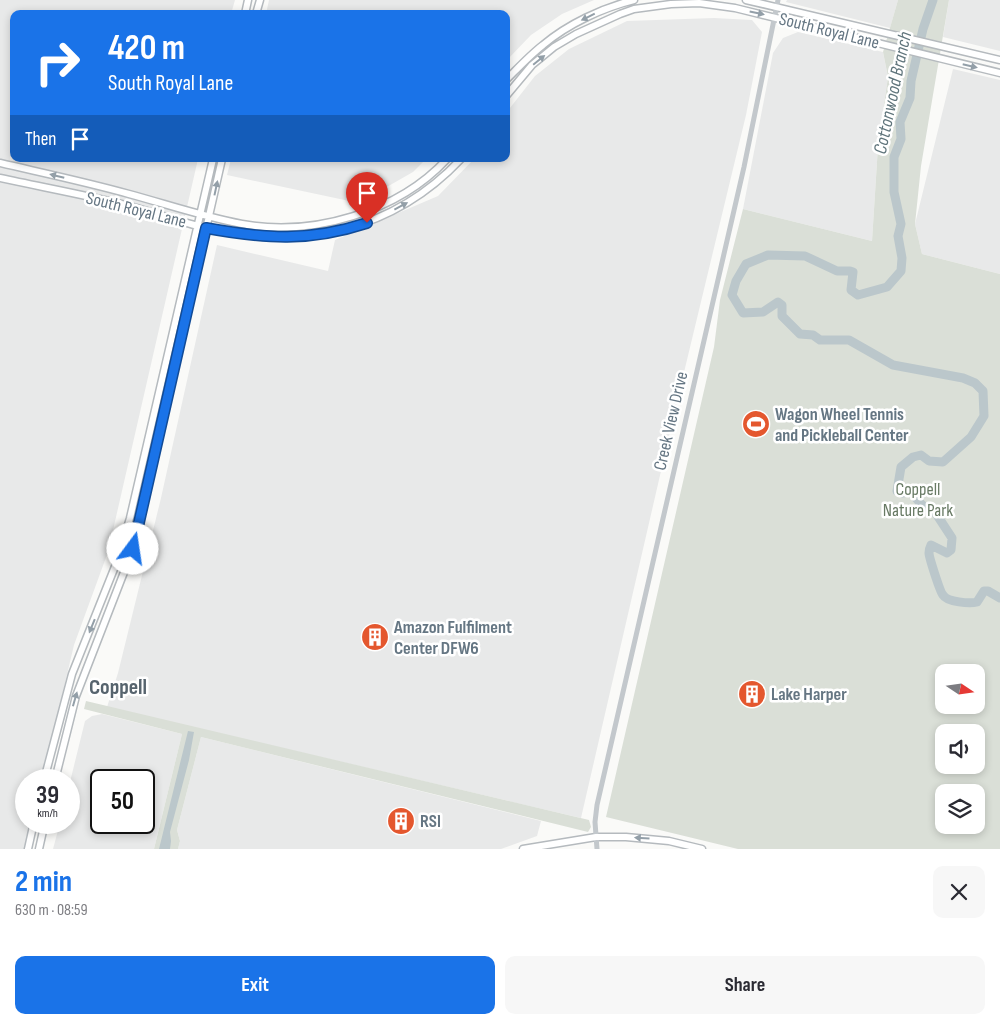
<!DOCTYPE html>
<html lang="en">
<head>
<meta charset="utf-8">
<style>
  body { margin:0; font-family:"Sofia Sans Condensed",sans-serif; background:#f7f7f7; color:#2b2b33; height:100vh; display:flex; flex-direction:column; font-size:19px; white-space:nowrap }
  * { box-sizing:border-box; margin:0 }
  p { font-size:16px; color:#7c7c81 }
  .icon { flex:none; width:28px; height:28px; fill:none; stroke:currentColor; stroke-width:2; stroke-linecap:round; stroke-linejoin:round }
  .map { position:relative; height:849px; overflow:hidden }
  .sheet { display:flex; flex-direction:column; background:#fff; flex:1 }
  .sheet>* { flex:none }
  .hud { position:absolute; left:10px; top:10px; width:500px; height:152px; border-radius:10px; box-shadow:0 2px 8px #0003; background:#1a73e8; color:#fff; overflow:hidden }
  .needle { width:32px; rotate:103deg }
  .buttons { position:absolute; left:935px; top:664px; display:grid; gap:10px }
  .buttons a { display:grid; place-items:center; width:50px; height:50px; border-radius:10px; background:#fff; box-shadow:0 2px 8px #0003; font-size:25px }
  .speed { position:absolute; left:15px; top:769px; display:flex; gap:10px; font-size:25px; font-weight:700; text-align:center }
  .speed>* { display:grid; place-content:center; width:65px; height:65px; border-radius:50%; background:#fff; box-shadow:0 2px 8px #0003; line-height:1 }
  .speed small { font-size:12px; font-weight:400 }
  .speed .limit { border:2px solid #111; border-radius:8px; background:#fff; color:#111 }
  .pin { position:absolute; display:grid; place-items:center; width:42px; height:42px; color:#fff; margin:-51px -21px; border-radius:50% 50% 50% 0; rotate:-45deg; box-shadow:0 0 5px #0007 }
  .pin .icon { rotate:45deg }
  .me { position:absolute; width:55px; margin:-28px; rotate:14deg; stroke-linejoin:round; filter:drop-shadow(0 0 4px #0008) }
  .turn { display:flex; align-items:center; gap:18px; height:105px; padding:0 15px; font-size:22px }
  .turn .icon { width:65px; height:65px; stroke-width:2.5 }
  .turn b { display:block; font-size:35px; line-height:42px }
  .then { display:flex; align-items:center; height:48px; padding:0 15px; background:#0003; gap:10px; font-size:19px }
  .round { display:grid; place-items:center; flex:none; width:52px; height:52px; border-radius:10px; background:#f7f7f7 }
  .summary { display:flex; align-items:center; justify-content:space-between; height:85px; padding:0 15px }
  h1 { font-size:30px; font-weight:700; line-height:38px; color:#1a73e8 }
  .action { display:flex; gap:10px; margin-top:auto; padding:10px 15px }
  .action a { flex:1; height:58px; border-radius:10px; background:#1a73e8; color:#fff; font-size:20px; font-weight:700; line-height:58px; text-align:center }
  .action a+a { background:#f7f7f7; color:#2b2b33 }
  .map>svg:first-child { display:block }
  .built { fill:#e8e9e9; fill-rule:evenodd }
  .green { fill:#dadfd7; fill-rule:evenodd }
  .water { fill:#bbc7cb }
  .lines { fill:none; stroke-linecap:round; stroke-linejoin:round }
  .river { stroke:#bbc7cb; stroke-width:9 }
  .major-casing { stroke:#b5babe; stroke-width:9 }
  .minor { stroke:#c3c8cc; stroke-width:5 }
  .major { stroke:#fff; stroke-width:6 }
  .oneway { fill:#939fa8 }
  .route-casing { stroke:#114b97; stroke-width:12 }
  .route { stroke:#1a73e8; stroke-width:9 }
  .labels { text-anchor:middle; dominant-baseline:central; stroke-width:5; stroke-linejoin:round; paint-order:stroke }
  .street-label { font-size:18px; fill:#657683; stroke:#fff }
  .poi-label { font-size:18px; font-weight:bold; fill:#657683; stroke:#fff; text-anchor:start }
  .park-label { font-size:18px; fill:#687a64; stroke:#fff }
  .water-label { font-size:19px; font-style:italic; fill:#60757c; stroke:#fff }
  .district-label { font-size:22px; font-weight:bold; fill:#57646e; stroke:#fff }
</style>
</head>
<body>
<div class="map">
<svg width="1000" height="849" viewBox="0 0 1000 849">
  <rect width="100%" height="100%" fill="#fafaf8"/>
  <path class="built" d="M 0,0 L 235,0 L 231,14 L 14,14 L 14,159 L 198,159 L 108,552 L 74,645 L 42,780 L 26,780 L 26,822 L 31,823 L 25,849 L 0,849 Z
    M 269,0 L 594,0 L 562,14 L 531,35 L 506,61 L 506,14 L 266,14 Z
    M 787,0 L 898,0 L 890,28 L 786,2 Z
    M 949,0 L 1000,0 L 1000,51 L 943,37 Z
    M 714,18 L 752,20 L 762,32 L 746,115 L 679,393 L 581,818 L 107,707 L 118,673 L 161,498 L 217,245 L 328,271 L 335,240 L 438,196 L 474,159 L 506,159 L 506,113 L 535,76 L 569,49 L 627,21 Z
    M 798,32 L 883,52 L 888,77 L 878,146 L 872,241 L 743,209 L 773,53 L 783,38 Z
    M 953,69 L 1000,80 L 1000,274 L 922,254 L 915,224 Z
    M 231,159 L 426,159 L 413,172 L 378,192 L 354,202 L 227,175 Z
    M 102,714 L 182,734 L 154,849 L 53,849 L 60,823 L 69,822 L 69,786 L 85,721 L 92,716 ZM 101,780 L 144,780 L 144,822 L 101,822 Z
    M 201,737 L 541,821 L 537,836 L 501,849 L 178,849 L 180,841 L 177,830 Z"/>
  <path class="green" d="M 898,0 L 949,0 L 921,166 L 915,224 L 922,254 L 1000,274 L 1000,849 L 738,849 L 606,817 L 714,347 L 720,300 L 743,209 L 872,241 L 878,146 L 888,77 L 883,52 ZM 944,672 L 976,672 L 976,705 L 944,705 ZM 944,732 L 976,732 L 976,765 L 944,765 ZM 944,792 L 976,792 L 976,825 L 944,825 Z
    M 86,701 L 589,820 L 591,827 L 588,832 L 201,737 L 177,830 L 180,841 L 178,849 L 154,849 L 182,734 L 84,709 Z"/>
  <path class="water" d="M 188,731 L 194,732 L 189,760 L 170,832 L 171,841 L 170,849 L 159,849 Z"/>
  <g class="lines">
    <path class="river" d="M 933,0 L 923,29 L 911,81 L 910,98 L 900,122 L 901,139 L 894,157 L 894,192 L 901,224 L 898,236 L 902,258 L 901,271 L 887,287 L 858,295 L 851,290 L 853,272 L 850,271 L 837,271 L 805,256 L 768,255 L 746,264 L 736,281 L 732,295 L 743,313 L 763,312 L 778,302 L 782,305 L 782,316 L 800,334 L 813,335 L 820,340 L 849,340 L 893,365 L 963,378 L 975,383 L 983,391 L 984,416 L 971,437 L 943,462 L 929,461 L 921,455 L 913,457 L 901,467 L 897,491 L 902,493 L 911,492 L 922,505 L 935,512 L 952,538 L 951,550 L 947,553 L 931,545 C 930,547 929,550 929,553 C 929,557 940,592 943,595 C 947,602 970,604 977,602 L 984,591 L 988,591 L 1000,598"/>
    <g class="major-casing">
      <path id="major" d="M 746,0 L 1000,60
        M 245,14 L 248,0
        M 256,14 L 260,0
        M 506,80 C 518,68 530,55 543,45 C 568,24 602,8 634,0
        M 506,96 L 532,65 L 554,47 L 576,34 L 620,14 L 634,9 L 671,4 L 699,3 L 735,8 L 1000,73
        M 0,163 C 43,173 86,182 129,194 C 166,204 204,217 242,224 C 313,237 398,212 447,159
        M 0,178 C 46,188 92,196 137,208 C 161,215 183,223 207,228 C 302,251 393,231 461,159
        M 44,780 L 72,674 L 116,564 L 130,518 L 213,159
        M 55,780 L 76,696 L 133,549 L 222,159
        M 28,849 L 34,822
        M 39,849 L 45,822
        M 523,849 L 596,837 L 626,837 L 669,841 L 702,849"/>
    </g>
    <path class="minor" d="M 597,849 L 595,822 L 597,805 L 744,167 L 778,0"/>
    <use href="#major" class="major"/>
  </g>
  <defs><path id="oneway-solid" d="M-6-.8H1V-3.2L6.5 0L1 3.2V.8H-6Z" transform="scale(1.25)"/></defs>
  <g class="oneway">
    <use href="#oneway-solid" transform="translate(757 13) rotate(12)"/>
    <use href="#oneway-solid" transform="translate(588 17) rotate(154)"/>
    <use href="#oneway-solid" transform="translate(539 60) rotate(-39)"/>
    <use href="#oneway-solid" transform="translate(970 66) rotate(13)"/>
    <use href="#oneway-solid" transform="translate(57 176) rotate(-166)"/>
    <use href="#oneway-solid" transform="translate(216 188) rotate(-78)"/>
    <use href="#oneway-solid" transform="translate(401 206) rotate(-28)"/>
    <use href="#oneway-solid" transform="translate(92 626) rotate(112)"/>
    <use href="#oneway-solid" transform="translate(75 699) rotate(-74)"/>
    <use href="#oneway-solid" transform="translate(642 838) rotate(-176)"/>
  </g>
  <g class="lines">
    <g class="route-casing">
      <path id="route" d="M 133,549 L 206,228 C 266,239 309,242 367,223"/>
    </g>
    <use href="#route" class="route"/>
  </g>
  <defs>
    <g id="stadium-disc" transform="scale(1.4375)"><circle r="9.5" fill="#e4572e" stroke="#fff"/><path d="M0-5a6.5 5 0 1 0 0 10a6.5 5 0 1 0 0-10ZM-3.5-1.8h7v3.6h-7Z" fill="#fff"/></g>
    <g id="building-disc" transform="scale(1.4375)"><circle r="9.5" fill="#e4572e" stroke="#fff"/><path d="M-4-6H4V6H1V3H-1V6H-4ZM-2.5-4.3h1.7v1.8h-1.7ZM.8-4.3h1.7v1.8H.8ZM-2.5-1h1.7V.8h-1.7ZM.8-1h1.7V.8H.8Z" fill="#fff"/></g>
  </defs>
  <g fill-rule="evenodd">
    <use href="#stadium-disc" x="756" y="424"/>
    <use href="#building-disc" x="375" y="637"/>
    <use href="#building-disc" x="752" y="694"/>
    <use href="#building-disc" x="401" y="821"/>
  </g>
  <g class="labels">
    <g class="street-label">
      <text transform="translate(829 31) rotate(14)">South Royal Lane</text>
      <text transform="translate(136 210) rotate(14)">South Royal Lane</text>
      <text transform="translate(671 421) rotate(-77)">Creek View Drive</text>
    </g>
    <g class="poi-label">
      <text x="775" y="414">Wagon Wheel Tennis<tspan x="775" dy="21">and Pickleball Center</tspan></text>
      <text x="394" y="627">Amazon Fulfilment<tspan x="394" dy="21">Center DFW6</tspan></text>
      <text x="771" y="694">Lake Harper</text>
      <text x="420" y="821">RSI</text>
    </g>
    <g class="park-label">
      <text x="918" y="489">Coppell<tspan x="918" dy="21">Nature Park</tspan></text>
    </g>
    <g class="water-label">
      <text transform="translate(893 93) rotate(-78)">Cottonwood Branch</text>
    </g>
    <g class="district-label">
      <text x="118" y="687">Coppell</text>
    </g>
  </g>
</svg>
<div class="buttons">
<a><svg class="needle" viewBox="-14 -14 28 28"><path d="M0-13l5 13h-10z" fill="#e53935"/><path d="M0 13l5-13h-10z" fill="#7c7c81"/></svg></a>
<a><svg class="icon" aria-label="sound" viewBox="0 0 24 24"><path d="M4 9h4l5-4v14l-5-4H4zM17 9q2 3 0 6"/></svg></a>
<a><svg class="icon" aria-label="layers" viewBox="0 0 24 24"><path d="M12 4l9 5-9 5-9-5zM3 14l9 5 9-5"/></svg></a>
</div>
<div class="speed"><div>39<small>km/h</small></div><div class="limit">50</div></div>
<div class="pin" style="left:367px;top:223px;background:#d93025"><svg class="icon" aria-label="arrive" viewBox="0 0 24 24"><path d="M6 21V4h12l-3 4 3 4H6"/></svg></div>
<svg class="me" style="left:133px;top:549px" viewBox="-20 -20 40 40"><circle r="19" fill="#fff"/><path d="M0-13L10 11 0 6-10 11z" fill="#1a73e8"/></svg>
<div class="hud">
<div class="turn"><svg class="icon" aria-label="right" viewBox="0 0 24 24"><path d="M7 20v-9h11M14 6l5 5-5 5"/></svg><div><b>420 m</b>South Royal Lane</div></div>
<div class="then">Then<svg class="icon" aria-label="arrive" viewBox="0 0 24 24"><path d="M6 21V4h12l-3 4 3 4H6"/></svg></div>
</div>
</div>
<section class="sheet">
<div class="summary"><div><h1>2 min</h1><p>630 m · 08:59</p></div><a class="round"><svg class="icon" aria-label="close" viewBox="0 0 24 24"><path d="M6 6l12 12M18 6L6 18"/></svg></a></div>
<div class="action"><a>Exit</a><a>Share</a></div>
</section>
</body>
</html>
